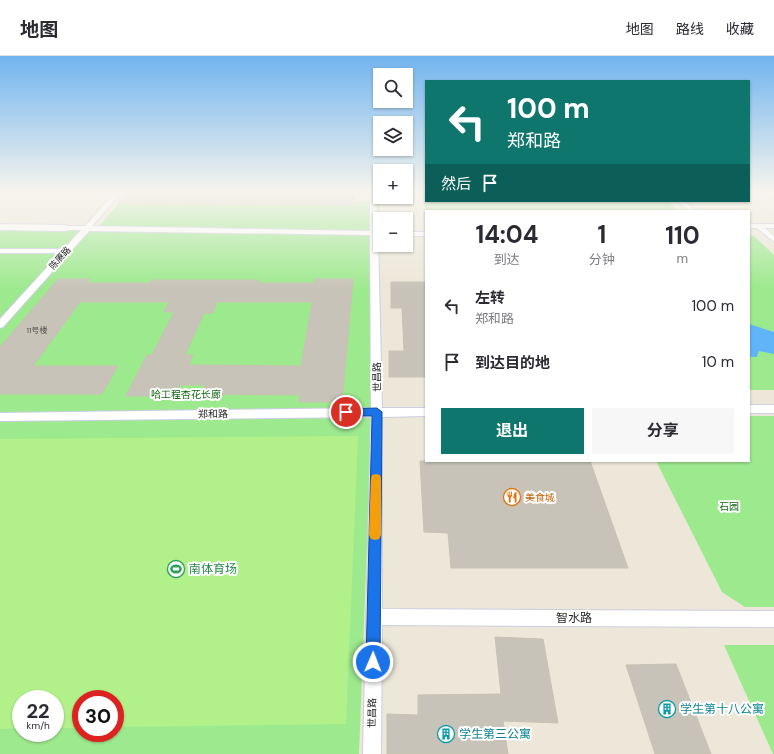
<!DOCTYPE html>
<html lang="zh">
<head>
<meta charset="utf-8">
<style>
  body { margin:0; font-family:"DM Sans","Noto Sans SC",sans-serif; background:#f7f7f7; color:#2b2b33; height:100vh; display:flex; flex-direction:column; font-size:15px; white-space:nowrap }
  * { box-sizing:border-box; margin:0 }
  p { font-size:13px; color:#7c7c81 }
  .icon { flex:none; width:22px; height:22px; fill:none; stroke:currentColor; stroke-width:2; stroke-linecap:round; stroke-linejoin:round }
  .map { position:relative; flex:1; overflow:hidden }
  .drawer { position:absolute; left:425px; top:154px; width:325px; height:252px; display:flex; flex-direction:column; background:#fff; border-radius:0px; box-shadow:0 1px 3px #0004 }
  .drawer>* { flex:none }
  .banner { position:absolute; left:425px; top:24px; width:325px; height:122px; border-radius:0px; box-shadow:0 1px 3px #0004; background:#0f766e; color:#fff; overflow:hidden }
  .controls { position:absolute; left:373px; top:12px; display:grid; gap:8px }
  .controls a { display:grid; place-items:center; width:40px; height:40px; border-radius:0px; background:#fff; box-shadow:0 1px 3px #0004; font-size:20px }
  .speed { position:absolute; left:12px; top:634px; display:flex; gap:8px; font-size:20px; font-weight:700; text-align:center }
  .speed>* { display:grid; place-content:center; width:52px; height:52px; border-radius:50%; background:#fff; box-shadow:0 1px 3px #0004; line-height:1 }
  .speed small { font-size:10px; font-weight:400 }
  .speed .limit { border:6px solid #d22; background:#fff; color:#111 }
  .pin { position:absolute; display:grid; place-items:center; width:34px; height:34px; color:#fff; margin:-17px; border:2px solid #fff; border-radius:50%; box-shadow:0 1px 4px #0007 }
  .me { position:absolute; width:44px; margin:-22px; rotate:1deg; stroke-linejoin:round; filter:drop-shadow(0 0 3px #0008) }
  .turn { display:flex; align-items:center; gap:14px; height:84px; padding:0 16px; font-size:18px }
  .turn .icon { width:52px; height:52px; stroke-width:2.5 }
  .turn b { display:block; font-size:28px; line-height:34px }
  .then { display:flex; align-items:center; height:38px; padding:0 16px; background:#0003; gap:8px; font-size:15px }
  .eta { display:flex; justify-content:space-evenly; align-items:center; height:68px; text-align:center }
  .eta b { font-size:24px; font-weight:700; line-height:28px }
  .button { display:flex; gap:8px; margin-top:auto; padding:8px 16px }
  .button a { flex:1; height:46px; border-radius:0px; background:#0f766e; color:#fff; font-size:16px; font-weight:700; line-height:46px; text-align:center }
  .button a+a { background:#f7f7f7; color:#2b2b33 }
  ul { padding:0; list-style:none }
  li { display:flex; align-items:center; gap:12px; height:56px; padding:0 16px }
  li div { flex:1 }
  li b { display:block; font-size:15px }
  li em { font-style:normal }
  header { display:flex; align-items:center; gap:24px; box-sizing:border-box; height:56px; padding:0 20px; background:#fff; border-bottom:1px solid #e1e1e2 }
  header strong { font-size:19px }
  nav { display:flex; gap:22px; margin-inline-start:auto; font-size:14px }
  .map>svg:first-child { display:block }
  .green { fill:#9de98e; fill-rule:evenodd }
  .pitch { fill:#b2f189 }
  .water { fill:#60b5f9 }
  .building { fill:#c7c3b8; stroke:#c7c3b2; fill-rule:evenodd }
  .lines { fill:none; stroke-linecap:round; stroke-linejoin:round }
  .street-casing { stroke:#cdcde3; stroke-width:2 }
  .secondary-casing { stroke:#cdcde3; stroke-width:2 }
  .street { fill:#fff; fill-rule:evenodd }
  .secondary { fill:#fff; fill-rule:evenodd }
  .route { fill:#1a73e8; stroke:#114b97 }
  .slow { fill:#f59e0b }
  .labels { text-anchor:middle; dominant-baseline:central; stroke-width:4; stroke-linejoin:round; paint-order:stroke }
  .number-label { font-size:8px; fill:#504f4c }
  .far-street-label { font-size:9px; fill:#282828; stroke:#fff }
  .street-label { font-size:10px; fill:#282828; stroke:#fff }
  .park-label { font-size:10px; fill:#156a13; stroke:#fff }
  .food-label { font-size:10px; fill:#c56008; stroke:#fff; text-anchor:start }
  .near-leisure-label { font-size:12px; fill:#27864d; stroke:#fff; text-anchor:start }
  .near-street-label { font-size:12px; fill:#282828; stroke:#fff }
  .near-culture-label { font-size:12px; fill:#0d838f; stroke:#fff; text-anchor:start }
</style>
</head>
<body>
<header>
<strong>地图</strong>
<nav><a>地图</a><a>路线</a><a>收藏</a></nav>
</header>
<div class="map">
<svg width="774" height="698" viewBox="0 0 774 698">
  <rect width="100%" height="100%" fill="#ece7d8"/>
  <path class="green" d="M 424,142 L 426,142 L 426,145 L 668,145 L 678,155 L 426,155 L 425,166 Z
    M 122,144 L 380,145 L 359,698 L 0,698 L 0,174 L 95,175 ZM 21,643 L 55,643 L 55,677 L 21,677 ZM 81,643 L 115,643 L 115,677 L 81,677 Z
    M 749,179 L 754,180 L 774,199 L 774,334 L 749,334 Z
    M 749,360 L 774,360 L 774,551 L 745,551 L 722,536 L 656,405 L 749,405 Z
    M 724,589 L 774,589 L 774,698 L 773,698 Z"/>
  <path class="pitch" d="M 358,380 L 346,668 L 115,671 L 115,643 L 81,643 L 81,672 L 55,672 L 55,643 L 21,643 L 21,672 L 0,673 L 0,383 Z"/>
  <path class="water" d="M 749,268 L 774,276 L 774,298 L 759,295 L 757,301 L 749,301 Z"/>
  <path class="building" d="M 129,135 L 228,136 L 355,135 L 354,149 L 118,148 Z
    M 58,223 L 90,223 L 87,227 L 150,227 L 152,224 L 259,224 L 258,227 L 314,227 L 315,223 L 353,223 L 342,346 L 299,346 L 300,339 L 202,338 L 205,329 L 180,329 L 175,340 L 126,340 L 147,299 L 152,299 L 174,256 L 164,256 L 169,246 L 80,246 L 33,310 L 118,310 L 102,338 L 0,338 L 0,291 ZM 217,246 L 312,246 L 301,310 L 189,309 L 193,299 L 185,299 L 204,257 L 213,257 Z
    M 391,226 L 426,226 L 426,321 L 389,321 L 389,295 L 404,295 L 402,252 L 391,252 Z
    M 420,405 L 590,405 L 628,512 L 451,512 L 448,477 L 424,476 Z
    M 495,581 L 543,583 L 558,667 L 503,665 L 508,698 L 387,698 L 387,658 L 418,659 L 418,639 L 501,638 Z
    M 676,608 L 711,698 L 655,698 L 626,609 Z"/>
  <g class="lines">
    <g class="street-casing">
      <path id="street" d="M 116,135 L 123,135 L 92,170 L 370,175 L 370,135 L 376,135 L 377,175 L 380,175 L 380,179 L 378,179 L 382,352 L 426,352 L 426,360 L 382,361 L 382,553 L 774,555 L 774,571 L 382,569 L 381,698 L 363,698 L 371,361 L 0,365 L 0,357 L 371,352 L 370,179 L 89,175 L 3,271 L 0,272 L 0,263 L 60,197 L 0,197 L 0,193 L 64,193 L 81,174 L 63,174 L 63,170 L 85,170 Z
        M 677,145 L 684,145 L 696,155 L 689,155 Z
        M 749,168 L 774,168 L 774,172 L 765,172 L 774,180 L 774,186 L 757,172 L 749,172 Z
        M 406,176 L 426,176 L 426,180 L 406,180 Z
        M 749,349 L 774,349 L 774,357 L 749,357 Z"/>
    </g>
    <g class="secondary-casing">
      <path id="secondary" d="M 0,168 L 66,169 L 71,172 L 66,175 L 0,174 Z"/>
    </g>
    <use href="#street" class="street"/>
    <use href="#secondary" class="secondary"/>
  </g>
  <linearGradient id="sky" x2="0" y2="1"><stop stop-color="#71b4ef"/><stop offset="0.58" stop-color="#f6f4ed"/><stop offset="1" stop-color="#f6f4ed" stop-opacity="0"/></linearGradient>
  <rect width="774" height="233" fill="url(#sky)"/>
  <path class="route" d="M 377,352 L 382,356 L 380,606 L 378,611 L 373,613 L 368,611 L 366,606 L 372,360 L 346,360 L 341,356 L 346,353 Z"/>
  <path class="slow" d="M 376,418 L 380,419 L 381,422 L 381,479 L 379,483 L 375,484 L 371,483 L 369,479 L 371,422 L 372,419 Z"/>
  <defs>
    <g id="restaurant-ring" transform="scale(0.9)"><circle r="9.5" fill="#fff" stroke="#e8710a" stroke-width="1.5"/><path d="M-5-6h1v4h1v-4h1v4h1v-4h1v5L-1.5 .5V6h-2V.5L-5-1ZM5-6V6H3V1.5H1.5Q1.5-4 5-6Z" fill="#e8710a"/></g>
    <g id="stadium-ring" transform="scale(0.9)"><circle r="9.5" fill="#fff" stroke="#2e9e5b" stroke-width="1.5"/><path d="M0-5a6.5 5 0 1 0 0 10a6.5 5 0 1 0 0-10ZM-3.5-1.8h7v3.6h-7Z" fill="#2e9e5b"/></g>
    <g id="building-ring" transform="scale(0.9)"><circle r="9.5" fill="#fff" stroke="#0f9aa8" stroke-width="1.5"/><path d="M-4-6H4V6H1V3H-1V6H-4ZM-2.5-4.3h1.7v1.8h-1.7ZM.8-4.3h1.7v1.8H.8ZM-2.5-1h1.7V.8h-1.7ZM.8-1h1.7V.8H.8Z" fill="#0f9aa8"/></g>
  </defs>
  <g fill-rule="evenodd">
    <use href="#restaurant-ring" x="512" y="441"/>
    <use href="#stadium-ring" x="176" y="513"/>
    <use href="#building-ring" x="667" y="653"/>
    <use href="#building-ring" x="446" y="678"/>
  </g>
  <g class="labels">
    <g class="number-label">
      <text x="37" y="274">11号楼</text>
    </g>
    <g class="far-street-label">
      <text transform="translate(60 202) rotate(-48)">陈赓路</text>
    </g>
    <g class="street-label">
      <text transform="translate(377 321) rotate(-91)">世昌路</text>
      <text transform="translate(213 358) rotate(-1)">郑和路</text>
      <text transform="translate(372 657) rotate(-89)">世昌路</text>
    </g>
    <g class="park-label">
      <text x="186" y="338">哈工程杏花长廊</text>
      <text x="729" y="450">石园</text>
    </g>
    <g class="food-label">
      <text x="525" y="441">美食城</text>
    </g>
    <g class="near-leisure-label">
      <text x="189" y="513">南体育场</text>
    </g>
    <g class="near-street-label">
      <text x="574" y="562">智水路</text>
    </g>
    <g class="near-culture-label">
      <text x="680" y="653">学生第十八公寓</text>
      <text x="459" y="678">学生第三公寓</text>
    </g>
  </g>
</svg>
<div class="controls">
<a><svg class="icon" aria-label="search" viewBox="0 0 24 24"><circle cx="10" cy="10" r="6"/><path d="M15 15l6 6"/></svg></a>
<a><svg class="icon" aria-label="layers" viewBox="0 0 24 24"><path d="M12 4l9 5-9 5-9-5zM3 14l9 5 9-5"/></svg></a>
<a>+</a>
<a>−</a>
</div>
<div class="speed"><div>22<small>km/h</small></div><div class="limit">30</div></div>
<div class="pin" style="left:346px;top:356px;background:#d93025"><svg class="icon" aria-label="arrive" viewBox="0 0 24 24"><path d="M6 21V4h12l-3 4 3 4H6"/></svg></div>
<svg class="me" style="left:373px;top:606px" viewBox="-20 -20 40 40"><circle r="17" fill="#1a73e8" stroke="#fff" stroke-width="3"/><path d="M0-11L8 9 0 5-8 9z" fill="#fff"/></svg>
<div class="banner">
<div class="turn"><svg class="icon" aria-label="left" viewBox="0 0 24 24"><path d="M17 20v-9H6M10 6l-5 5 5 5"/></svg><div><b>100 m</b>郑和路</div></div>
<div class="then">然后<svg class="icon" aria-label="arrive" viewBox="0 0 24 24"><path d="M6 21V4h12l-3 4 3 4H6"/></svg></div>
</div>
<section class="drawer">
<div class="eta">
<div><b>14:04</b><p>到达</p></div>
<div><b>1</b><p>分钟</p></div>
<div><b>110</b><p>m</p></div>
</div>
<ul>
<li><svg class="icon" aria-label="left" viewBox="0 0 24 24"><path d="M17 20v-9H6M10 6l-5 5 5 5"/></svg><div><b>左转</b><p>郑和路</p></div><em>100 m</em></li>
<li><svg class="icon" aria-label="arrive" viewBox="0 0 24 24"><path d="M6 21V4h12l-3 4 3 4H6"/></svg><div><b>到达目的地</b></div><em>10 m</em></li>
</ul>
<div class="button"><a>退出</a><a>分享</a></div>
</section>
</div>
</body>
</html>
